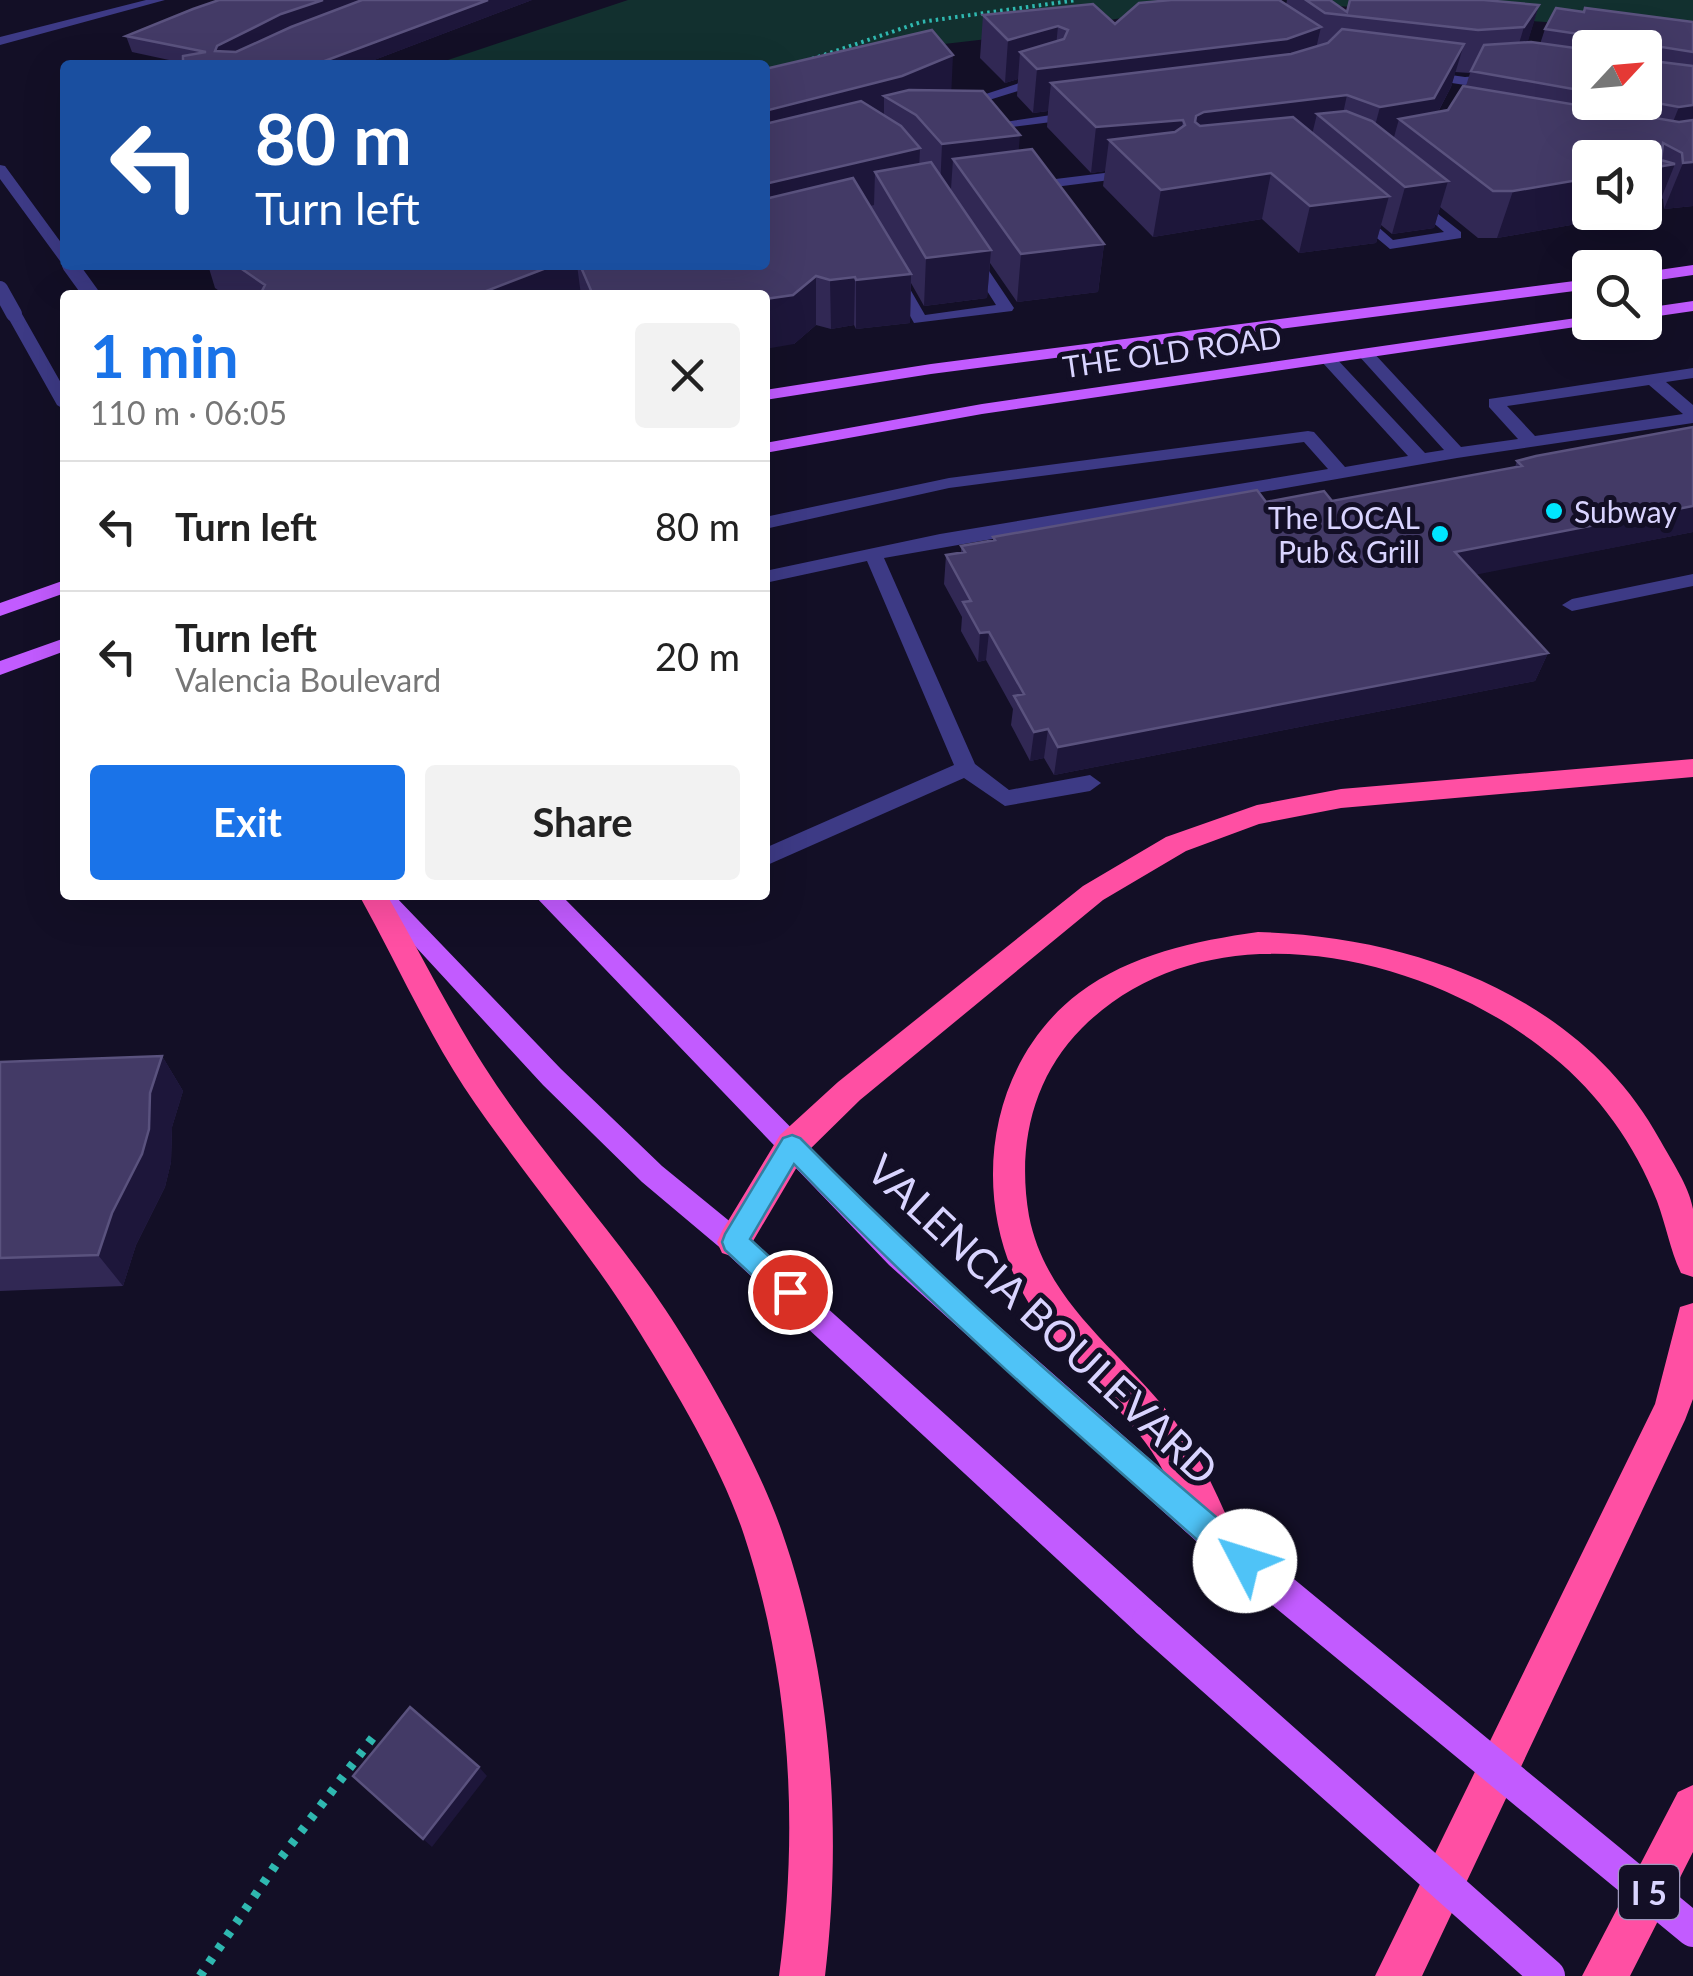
<!DOCTYPE html>
<html lang="en">
<head>
<meta charset="utf-8">
<style>
  body { margin:0; font-family:Lato,sans-serif; background:#f2f2f2; color:#222; height:100vh; display:flex; flex-direction:column; font-size:38px; white-space:nowrap }
  * { box-sizing:border-box; margin:0 }
  p { font-size:32px; color:#767676 }
  .icon { flex:none; width:55px; height:55px; fill:none; stroke:currentColor; stroke-width:2; stroke-linecap:round; stroke-linejoin:round }
  .map { position:relative; flex:1; overflow:hidden }
  .panel { position:absolute; left:60px; top:290px; width:710px; height:610px; display:flex; flex-direction:column; background:#fff; border-radius:10px; box-shadow:0 10px 40px #0002 }
  .panel>* { flex:none }
  .guide { position:absolute; left:60px; top:60px; width:710px; height:210px; border-radius:10px; box-shadow:0 10px 40px #0002; background:#1a4fa0; color:#fff; overflow:hidden }
  .needle { width:65px; rotate:64deg }
  .buttons { position:absolute; left:1572px; top:30px; display:grid; gap:20px }
  .buttons a { display:grid; place-items:center; width:90px; height:90px; border-radius:10px; background:#fff; box-shadow:0 10px 40px #0002; font-size:50px }
  .pin { position:absolute; display:grid; place-items:center; width:85px; height:85px; color:#fff; margin:-42px; border:5px solid #fff; border-radius:50%; box-shadow:0 2px 10px #0007 }
  .me { position:absolute; width:110px; margin:-55px; rotate:310deg; stroke-linejoin:round; filter:drop-shadow(0 0 8px #0008) }
  .turn { display:flex; align-items:center; gap:35px; height:210px; padding:0 30px; font-size:45px }
  .turn .icon { width:130px; height:130px; stroke-width:2.5 }
  .turn b { display:block; font-size:70px; line-height:85px }
  .round { display:grid; place-items:center; flex:none; width:105px; height:105px; border-radius:10px; background:#f2f2f2 }
  .headline { display:flex; align-items:center; justify-content:space-between; height:170px; padding:0 30px }
  h1 { font-size:60px; font-weight:700; line-height:75px; color:#1a73e8 }
  .action { display:flex; gap:20px; margin-top:auto; padding:20px 30px }
  .action a { flex:1; height:115px; border-radius:10px; background:#1a73e8; color:#fff; font-size:40px; font-weight:700; line-height:115px; text-align:center }
  .action a+a { background:#f2f2f2; color:#222 }
  ul { padding:0; list-style:none }
  li { display:flex; align-items:center; gap:30px; height:130px; padding:0 30px; border-top:2px solid #e0e0e0 }
  li div { flex:1 }
  li b { display:block; font-size:38px }
  li em { font-style:normal }
  .map>svg:first-child { display:block }
  .green { fill:#12302f }
  .lines { fill:none; stroke-linecap:round; stroke-linejoin:round }
  .path-far1 { stroke:#2fb8b0; stroke-width:4; stroke-dasharray:2.5 4; stroke-linecap:butt }
  .path { stroke:#2fb8b0; stroke-width:9; stroke-dasharray:6 10; stroke-linecap:butt }
  .minor { fill:#3d3a85; fill-rule:evenodd }
  .major { fill:#c25bff; fill-rule:evenodd }
  .highway { fill:#ff4fa3; fill-rule:evenodd }
  .minor-bridge { stroke:#3d3a85; stroke-width:16 }
  .major-bridge { stroke:#c25bff; stroke-width:34 }
  .wall { fill:#312854; fill-rule:evenodd }
  .shaded-wall { fill:#1d163a }
  .building { fill:#433a66; stroke:#5a527e; stroke-width:2.5 }
  .route { fill:#4fc3f7; stroke:#337fa1; stroke-width:2.5 }
  .poi-dot { fill:#00e5ff; stroke:#130f26; stroke-width:4 }
  .labels { text-anchor:middle; dominant-baseline:central; stroke-width:10; stroke-linejoin:round; paint-order:stroke }
  .far-street-label { font-size:30px; fill:#d9d4ff; stroke:#130f26 }
  .far-poi-label { font-size:30px; fill:#d9d4ff; stroke:#130f26; text-anchor:start }
  .shield { fill:#130f26; stroke:#9e99be; stroke-width:2.5 }
  .shield-label { font-size:32px; font-weight:bold; fill:#d9d4ff }
  .near-street-label { font-size:42px; fill:#d9d4ff; stroke:#130f26 }
</style>
</head>
<body>
<div class="map">
<svg width="1693" height="1976" viewBox="0 0 1693 1976">
  <rect width="100%" height="100%" fill="#130f26"/>
  <path class="green" d="M 628,0 L 1226,0 L 1023,35 L 918,47 L 765,94 L 765,65 L 433,65 Z
    M 1284,0 L 1693,0 L 1693,35 C 1556,20 1420,16 1284,0 Z"/>
  <g class="lines">
    <path class="path-far1" d="M 812,59 L 921,22 L 1077,0"/>
    <path class="path" d="M 200,1976 L 277,1863 L 374,1736"/>
    <path class="minor" d="M 146,0 L 165,0 L 0,45 L 0,37 Z
      M 1423,71 L 1465,77 L 1503,74 L 1509,78 L 1465,85 L 1419,78 L 1417,75 Z
      M 1050,73 L 1056,77 L 1054,80 L 960,109 L 949,106 Z
      M 1078,111 L 1083,112 L 1083,118 L 979,131 L 972,127 Z
      M 0,165 L 5,166 L 65,248 L 65,262 L 60,261 L 0,179 Z
      M 1137,169 L 1144,173 L 1142,176 L 1023,191 L 1016,187 L 1023,183 Z
      M 1414,195 L 1461,232 L 1461,238 L 1390,249 L 1347,213 L 1359,210 L 1393,240 L 1444,232 L 1409,202 L 1409,196 Z
      M 970,249 L 977,253 L 1014,308 L 1012,311 L 914,323 L 886,273 L 889,270 L 899,270 L 925,315 L 996,305 L 963,253 Z
      M 14,309 L 22,314 L 65,390 L 65,410 L 57,405 L 6,314 Z
      M 1359,350 L 1371,350 L 1461,447 L 1518,439 L 1489,407 L 1489,399 L 1693,368 L 1693,378 L 1666,382 L 1693,405 L 1693,423 L 1457,458 L 884,558 L 975,764 L 1009,790 L 1090,775 L 1101,783 L 1090,791 L 1005,806 L 964,778 L 765,866 L 765,848 L 954,765 L 867,561 L 765,583 L 765,571 L 940,534 L 1328,469 L 1304,442 L 949,488 L 765,529 L 765,517 L 949,478 L 1308,431 L 1314,432 L 1345,467 L 1408,456 L 1322,362 L 1322,356 L 1334,356 L 1425,453 L 1444,450 L 1359,356 ZM 1649,385 L 1683,414 L 1535,436 L 1507,406 Z
      M 1693,574 L 1693,586 L 1572,611 L 1562,605 L 1572,599 Z"/>
    <path class="major" d="M 1693,265 L 1693,275 L 1645,282 L 1645,272 Z
      M 1590,279 L 1590,289 L 931,374 L 765,400 L 765,390 L 931,364 Z
      M 1693,301 L 1693,311 L 1645,318 L 1645,308 Z
      M 1590,316 L 1590,322 L 1596,324 L 982,414 L 765,453 L 765,443 L 982,404 Z
      M 65,580 L 65,593 L 0,616 L 0,603 Z
      M 65,638 L 65,651 L 0,675 L 0,661 Z
      M 368,895 L 394,895 L 561,1069 L 662,1166 L 744,1233 L 1161,1609 L 1166,1621 L 1161,1633 L 1149,1638 L 1137,1633 L 724,1251 L 642,1182 L 543,1085 Z
      M 534,895 L 561,895 L 909,1247 L 1218,1519 L 1223,1530 L 1218,1541 L 1207,1546 L 1196,1541 L 889,1265 Z"/>
    <path class="highway" d="M 1693,759 L 1693,777 L 1341,808 L 1259,824 L 1186,851 L 1103,900 L 860,1100 L 804,1155 L 746,1253 L 734,1257 L 722,1253 L 717,1242 L 722,1231 L 780,1135 L 838,1082 L 1083,886 L 1166,837 L 1257,805 L 1341,789 Z
      M 359,895 L 387,895 C 420,952 449,1011 484,1066 C 538,1151 609,1225 665,1309 C 706,1371 756,1459 781,1529 C 831,1671 843,1827 825,1976 L 779,1976 C 799,1829 791,1677 744,1535 C 722,1468 677,1393 640,1333 C 588,1248 520,1171 464,1087 C 425,1027 394,958 359,895 Z
      M 1258,932 C 1413,936 1581,996 1660,1140 C 1671,1160 1689,1186 1693,1209 C 1693,1230 1693,1256 1693,1277 L 1681,1273 C 1670,1250 1666,1225 1657,1201 C 1635,1145 1599,1094 1552,1056 C 1427,953 1208,902 1082,1028 C 1032,1078 1017,1147 1029,1216 C 1046,1303 1120,1350 1171,1416 C 1198,1451 1218,1496 1235,1536 L 1229,1550 L 1215,1556 L 1201,1550 C 1183,1514 1169,1474 1145,1442 C 1107,1391 1055,1351 1024,1295 C 969,1197 987,1063 1079,993 C 1131,954 1195,941 1258,932 Z
      M 1693,1303 L 1693,1399 L 1685,1420 L 1422,1976 L 1375,1976 L 1655,1404 L 1680,1307 Z
      M 1693,1785 L 1693,1852 L 1630,1976 L 1582,1976 L 1678,1792 Z"/>
    <path class="minor-bridge" d="M 70,265 L 91,294
      M 0,289 L 14,314"/>
    <path class="major-bridge" d="M 1215,1536 L 1693,1930
      M 1149,1621 L 1548,1976"/>
  </g>
  <path class="wall" d="M 532,0 L 361,65 L 183,65 L 183,63 L 132,52 L 126,36 Z
    M 1287,0 L 1330,0 L 1346,12 L 1349,0 L 1539,5 L 1527,43 L 1540,44 L 1545,29 L 1584,12 L 1693,22 L 1693,206 L 1664,209 L 1663,199 L 1661,198 L 1656,211 L 1645,212 L 1645,158 L 1590,212 L 1645,212 L 1497,238 L 1478,238 L 1440,207 L 1434,228 L 1392,234 L 1381,225 L 1376,243 L 1299,253 L 1262,219 L 1153,237 L 1103,186 L 1105,171 L 1091,173 L 1047,127 L 1048,111 L 1033,113 L 1017,96 L 1018,79 L 1005,83 L 980,58 L 983,15 L 1115,24 L 1286,5 ZM 1590,48 L 1645,48 L 1645,102 L 1590,102 ZM 1455,72 L 1470,73 L 1466,86 L 1448,110 L 1438,112 L 1451,87 Z
    M 765,69 L 952,90 L 1019,151 L 1104,244 L 1098,292 L 1017,302 L 990,263 L 987,298 L 924,306 L 911,283 L 910,323 L 856,329 L 854,325 L 831,329 L 816,325 L 794,344 L 765,295 L 225,295 L 215,288 L 208,265 L 765,265 Z
    M 1517,461 L 1693,532 L 1476,574 L 1548,653 L 1535,681 L 1054,775 L 1044,758 L 1030,761 L 1011,725 L 1013,709 L 986,660 L 978,662 L 961,631 L 962,617 L 944,584 L 946,555 L 961,553 L 961,546 L 993,541 L 993,537 L 1266,502 L 1332,501 L 1515,467 Z
    M 162,1056 L 183,1091 L 172,1127 L 171,1162 L 165,1187 L 136,1245 L 123,1286 L 0,1291 L 0,1062 Z"/>
  <path class="shaded-wall" d="M 323,0 L 375,0 L 221,62 L 215,51 L 217,46 L 281,14 Z
    M 488,0 L 532,0 L 361,65 L 314,65 Z
    M 1539,5 L 1526,48 L 1511,70 L 1524,27 Z
    M 1058,26 L 1054,67 L 1321,27 L 1311,70 L 1051,83 L 1048,111 L 1033,113 L 1037,69 L 1020,52 L 1018,79 L 1005,83 L 1008,40 Z
    M 1464,44 L 1451,87 L 1424,138 L 1399,119 L 1391,148 L 1368,152 L 1380,107 Z
    M 953,55 L 951,99 L 884,96 L 884,125 L 765,157 L 765,111 Z
    M 1347,95 L 1339,132 L 1317,114 L 1310,143 L 1188,162 L 1196,116 L 1204,112 Z
    M 1693,105 L 1693,148 L 1664,144 L 1679,107 Z
    M 1183,120 L 1175,165 L 1109,140 L 1105,171 L 1091,173 L 1096,127 Z
    M 1020,135 L 1016,181 L 953,159 L 951,189 L 940,190 L 942,144 Z
    M 920,148 L 918,194 L 875,172 L 874,205 L 765,231 L 765,184 Z
    M 1693,162 L 1693,206 L 1664,209 L 1683,163 Z
    M 1675,164 L 1656,211 L 1645,212 L 1645,169 Z
    M 1271,173 L 1262,219 L 1153,237 L 1161,190 Z
    M 1590,178 L 1590,212 L 1645,212 L 1497,238 L 1513,191 Z
    M 1448,181 L 1434,228 L 1392,234 L 1405,187 Z
    M 1389,196 L 1376,243 L 1299,253 L 1310,206 Z
    M 1104,244 L 1098,292 L 1017,302 L 1021,254 Z
    M 991,250 L 987,298 L 924,306 L 926,258 Z
    M 554,265 L 577,265 L 581,295 L 476,295 Z
    M 911,274 L 910,323 L 856,329 L 856,280 Z
    M 816,276 L 816,325 L 794,344 L 765,349 L 765,299 Z
    M 855,277 L 854,325 L 831,329 L 830,280 Z
    M 1693,506 L 1693,532 L 1444,581 L 1455,552 Z
    M 989,632 L 986,660 L 978,662 L 980,633 Z
    M 1548,653 L 1535,681 L 1054,775 L 1058,747 Z
    M 1048,729 L 1044,758 L 1030,761 L 1034,732 Z
    M 162,1056 L 183,1091 L 172,1127 L 171,1162 L 165,1187 L 136,1245 L 123,1286 L 98,1255 Z
    M 479,1767 L 487,1776 L 432,1847 L 423,1839 Z"/>
  <path class="building" d="M 219,0 L 323,0 L 281,14 L 217,46 L 215,51 L 236,52 L 291,27 L 362,0 L 488,0 L 314,65 L 183,65 L 183,56 L 206,52 L 126,36 L 193,9 Z
    M 1171,0 L 1279,0 L 1321,27 L 1287,39 L 1037,69 L 1020,52 L 1064,39 L 1068,30 L 1058,26 L 1008,40 L 983,15 L 1093,4 L 1115,24 L 1139,3 Z
    M 1306,0 L 1330,0 L 1347,12 L 1350,0 L 1484,0 L 1539,5 L 1524,27 L 1478,30 L 1325,13 Z
    M 1556,8 L 1584,12 L 1585,8 L 1693,22 L 1693,52 L 1662,47 L 1658,50 L 1661,62 L 1693,66 L 1693,105 L 1679,107 L 1645,101 L 1645,48 L 1607,48 L 1606,38 L 1545,29 Z
    M 1342,29 L 1464,44 L 1434,98 L 1380,107 L 1347,95 L 1204,112 L 1196,116 L 1195,122 L 1200,126 L 1293,117 L 1389,196 L 1310,206 L 1271,173 L 1161,190 L 1109,140 L 1175,132 L 1185,125 L 1183,120 L 1096,127 L 1051,83 L 1291,54 L 1328,43 Z
    M 932,30 L 953,55 L 902,76 L 765,111 L 765,69 Z
    M 1531,42 L 1590,50 L 1590,92 L 1471,71 L 1484,45 Z
    M 1463,86 L 1679,122 L 1693,120 L 1693,162 L 1683,163 L 1682,153 L 1663,143 L 1661,160 L 1675,164 L 1645,169 L 1645,158 L 1590,158 L 1590,178 L 1513,191 L 1493,191 L 1399,119 L 1448,110 Z
    M 909,90 L 983,91 L 1020,135 L 942,144 L 916,115 L 884,96 Z
    M 861,101 L 901,126 L 920,148 L 765,184 L 765,124 Z
    M 1346,111 L 1372,121 L 1448,181 L 1405,187 L 1317,114 Z
    M 1032,149 L 1104,244 L 1021,254 L 953,159 Z
    M 931,162 L 991,250 L 926,258 L 875,172 Z
    M 853,178 L 911,274 L 856,280 L 855,277 L 830,280 L 816,276 L 793,295 L 765,299 L 765,295 L 593,295 L 580,265 L 765,265 L 765,199 Z
    M 236,265 L 554,265 L 476,295 L 260,295 L 265,285 Z
    M 1693,427 L 1693,506 L 1455,552 L 1548,653 L 1058,747 L 1048,729 L 1034,732 L 1014,696 L 1024,694 L 989,632 L 980,633 L 963,602 L 971,601 L 946,555 L 965,552 L 961,546 L 995,540 L 993,537 L 1257,490 L 1266,502 L 1324,491 L 1332,501 L 1522,466 L 1517,461 L 1536,456 Z
    M 162,1056 L 150,1093 L 149,1129 L 142,1154 L 112,1213 L 98,1255 L 0,1258 L 0,1062 Z
    M 410,1707 L 479,1767 L 423,1839 L 353,1776 Z"/>
  <path class="route" d="M 792,1135 L 800,1138 C 944,1284 1099,1418 1255,1550 L 1260,1561 L 1255,1572 L 1245,1576 L 1234,1572 C 1083,1440 933,1309 794,1164 L 750,1239 L 799,1284 L 803,1292 L 799,1301 L 790,1305 L 780,1301 L 725,1250 L 722,1242 L 725,1234 L 783,1138 Z"/>
  <g class="poi-dot">
    <circle cx="1554" cy="511" r="10"/>
    <circle cx="1440" cy="534" r="10"/>
  </g>
  <g class="labels">
    <g class="far-street-label">
      <text transform="translate(1172 351) rotate(-8)">THE OLD ROAD</text>
    </g>
    <g class="far-poi-label">
      <text x="1574" y="511">Subway</text>
      <text x="1420" y="517" text-anchor="end">The LOCAL<tspan x="1420" dy="34">Pub &amp; Grill</tspan></text>
    </g>
    <rect class="shield" x="1619" y="1865" width="60" height="54" rx="8"/>
    <g class="shield-label">
      <text x="1649" y="1892">I 5</text>
    </g>
    <g class="near-street-label">
      <text transform="translate(1043 1319) rotate(43)">VALENCIA BOULEVARD</text>
    </g>
  </g>
</svg>
<div class="buttons">
<a><svg class="needle" viewBox="-14 -14 28 28"><path d="M0-13l5 13h-10z" fill="#e53935"/><path d="M0 13l5-13h-10z" fill="#767676"/></svg></a>
<a><svg class="icon" aria-label="sound" viewBox="0 0 24 24"><path d="M4 9h4l5-4v14l-5-4H4zM17 9q2 3 0 6"/></svg></a>
<a><svg class="icon" aria-label="search" viewBox="0 0 24 24"><circle cx="10" cy="10" r="6"/><path d="M15 15l6 6"/></svg></a>
</div>
<div class="pin" style="left:790px;top:1292px;background:#d93025"><svg class="icon" aria-label="arrive" viewBox="0 0 24 24"><path d="M6 21V4h12l-3 4 3 4H6"/></svg></div>
<svg class="me" style="left:1245px;top:1561px" viewBox="-20 -20 40 40"><circle r="19" fill="#fff"/><path d="M0-13L10 11 0 6-10 11z" fill="#4fc3f7"/></svg>
<div class="guide">
<div class="turn"><svg class="icon" aria-label="left" viewBox="0 0 24 24"><path d="M17 20v-9H6M10 6l-5 5 5 5"/></svg><div><b>80 m</b>Turn left</div></div>
</div>
<section class="panel">
<div class="headline"><div><h1>1 min</h1><p>110 m · 06:05</p></div><a class="round"><svg class="icon" aria-label="close" viewBox="0 0 24 24"><path d="M6 6l12 12M18 6L6 18"/></svg></a></div>
<ul>
<li><svg class="icon" aria-label="left" viewBox="0 0 24 24"><path d="M17 20v-9H6M10 6l-5 5 5 5"/></svg><div><b>Turn left</b></div><em>80 m</em></li>
<li><svg class="icon" aria-label="left" viewBox="0 0 24 24"><path d="M17 20v-9H6M10 6l-5 5 5 5"/></svg><div><b>Turn left</b><p>Valencia Boulevard</p></div><em>20 m</em></li>
</ul>
<div class="action"><a>Exit</a><a>Share</a></div>
</section>
</div>
</body>
</html>
